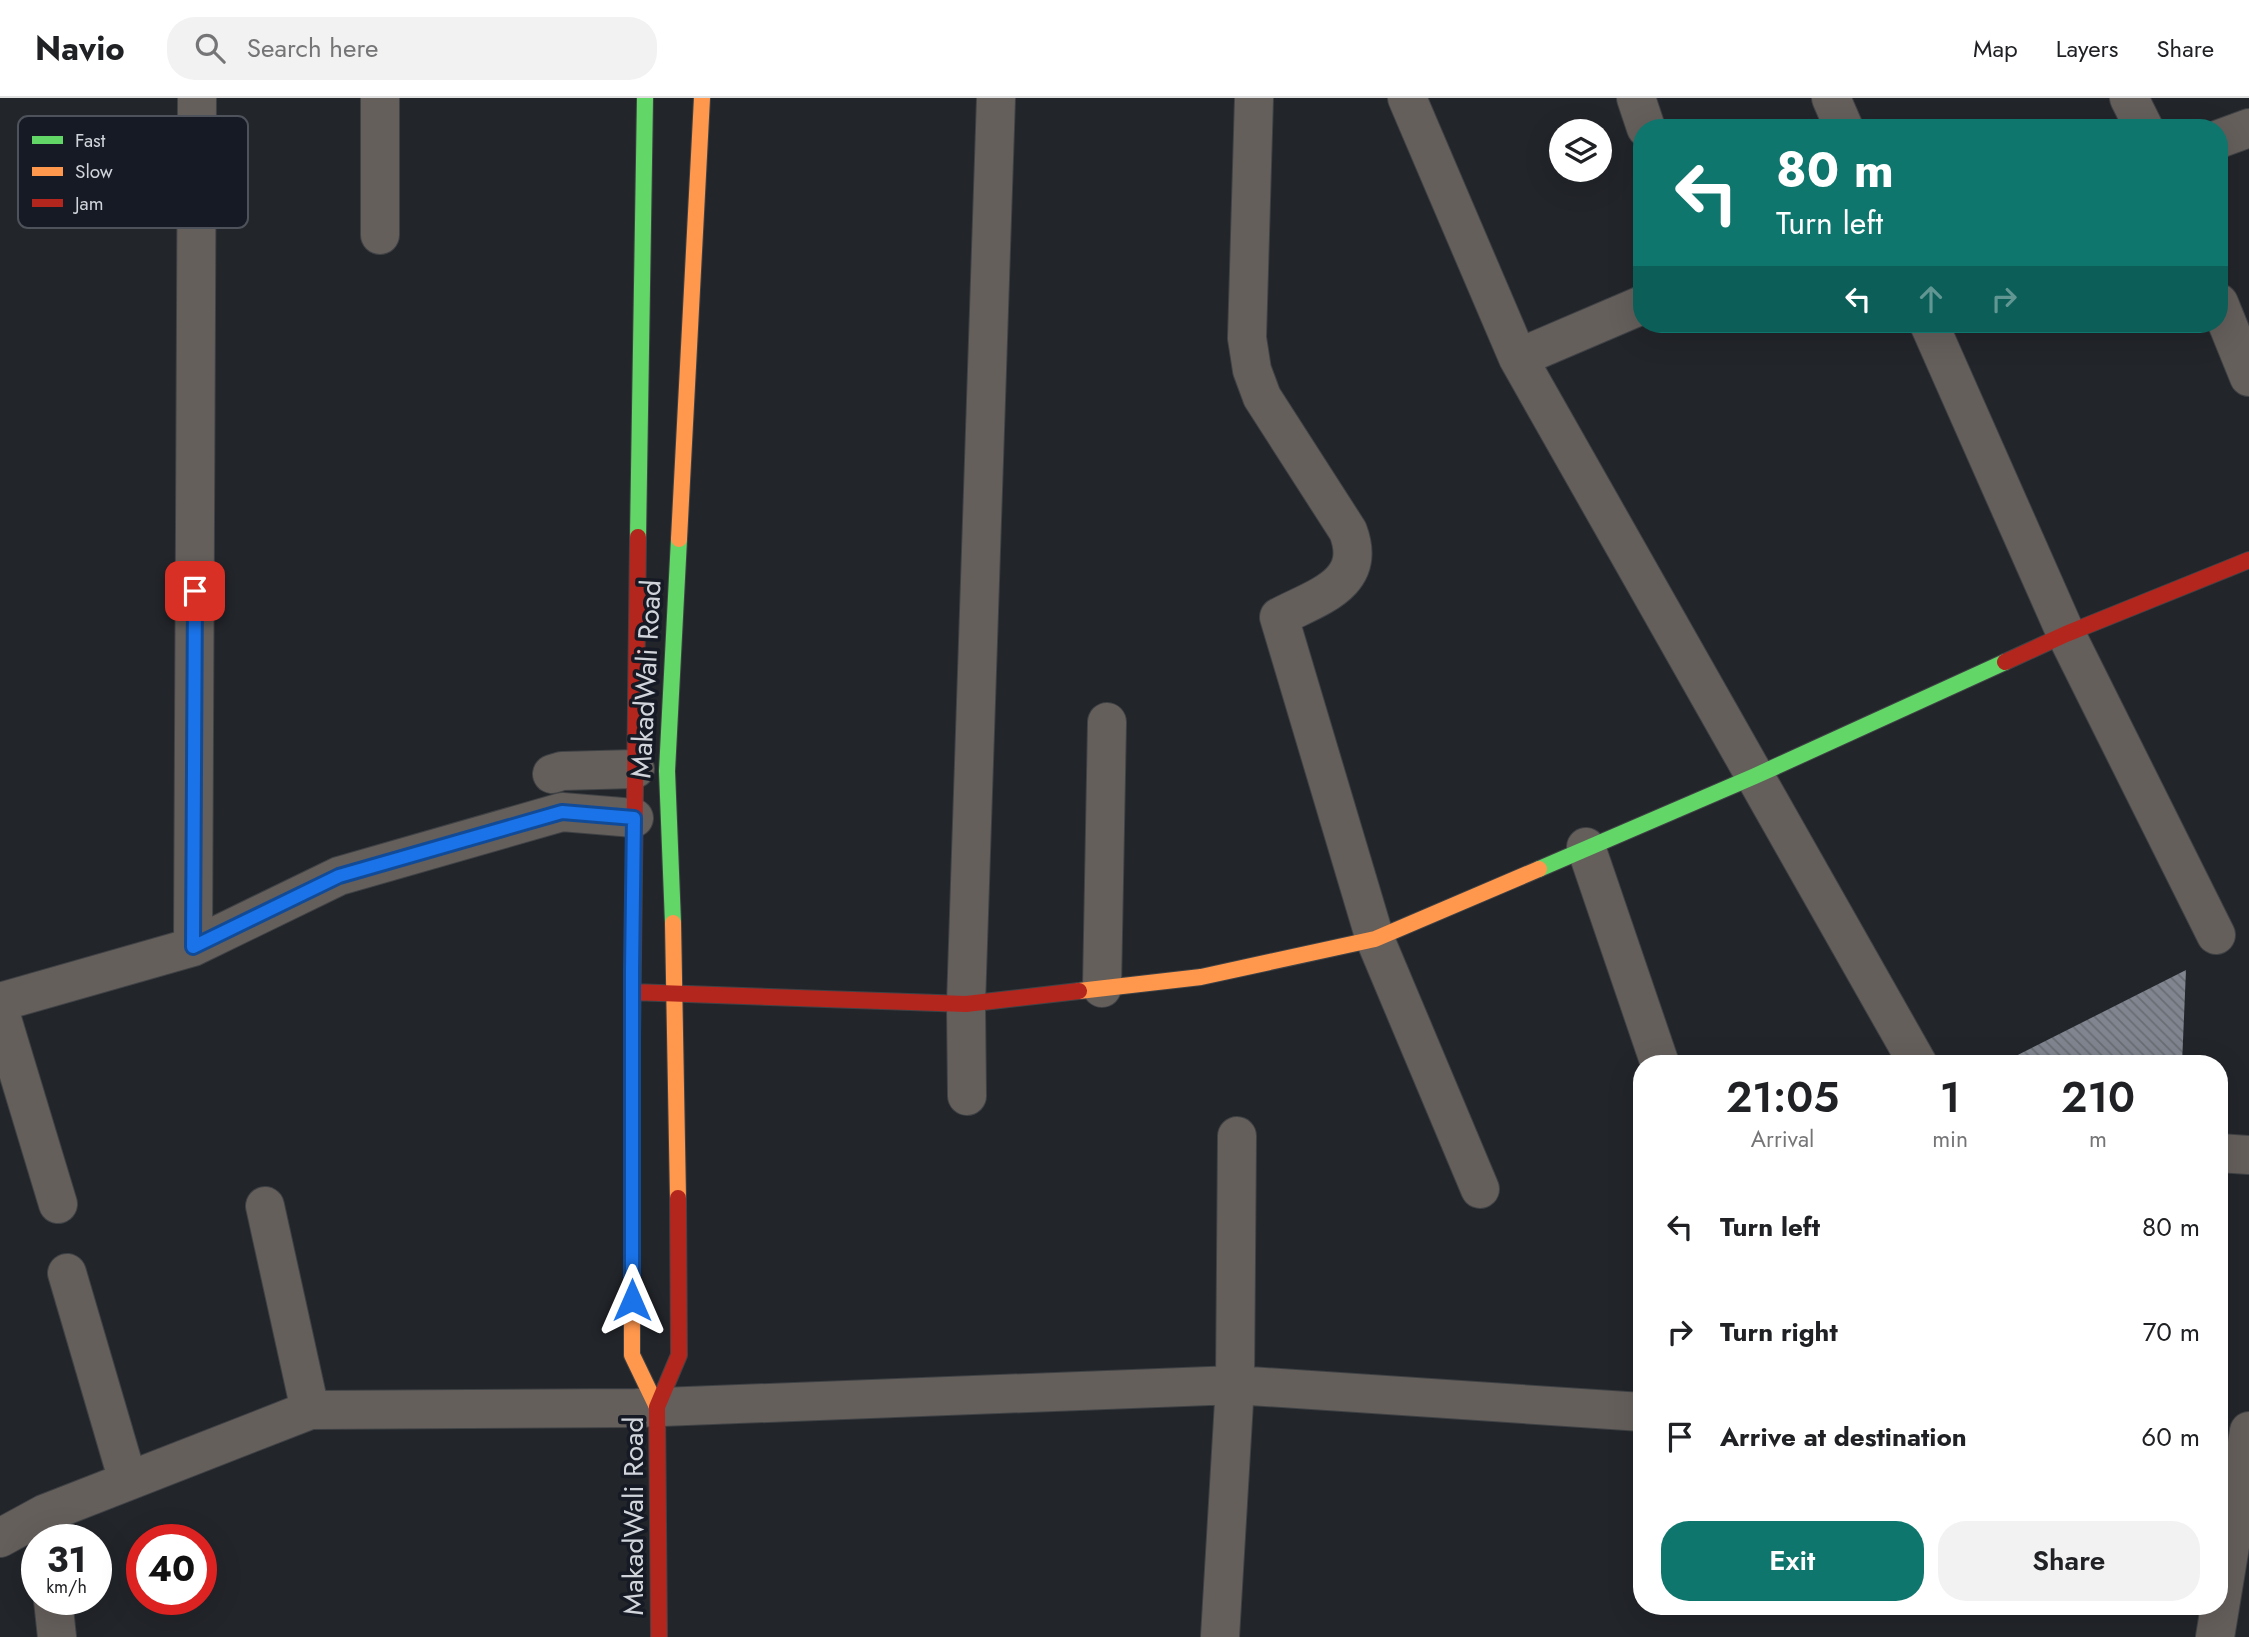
<!DOCTYPE html>
<html lang="en">
<head>
<meta charset="utf-8">
<style>
  body { margin:0; font-family:Jost,sans-serif; background:#f2f2f2; color:#202124; height:100vh; display:flex; flex-direction:column; font-size:26px; white-space:nowrap }
  * { box-sizing:border-box; margin:0 }
  p { font-size:23px; color:#757577 }
  .icon { flex:none; width:38px; height:38px; fill:none; stroke:currentColor; stroke-width:2; stroke-linecap:round; stroke-linejoin:round }
  .map { position:relative; flex:1; overflow:hidden }
  .side { position:absolute; left:1633px; top:957px; width:595px; height:560px; display:flex; flex-direction:column; background:#fff; border-radius:28px; box-shadow:0 7px 28px #0002 }
  .side>* { flex:none }
  .guide { position:absolute; left:1633px; top:21px; width:595px; height:214px; border-radius:28px; box-shadow:0 7px 28px #0002; background:#0f766e; color:#fff; overflow:hidden }
  .fabs { position:absolute; left:1549px; top:21px; display:grid; gap:14px }
  .fabs a { display:grid; place-items:center; width:63px; height:63px; border-radius:50%; background:#fff; box-shadow:0 7px 28px #0002; font-size:35px }
  .speed { position:absolute; left:21px; top:1426px; display:flex; gap:14px; font-size:35px; font-weight:700; text-align:center }
  .speed>* { display:grid; place-content:center; width:91px; height:91px; border-radius:50%; background:#fff; box-shadow:0 7px 28px #0002; line-height:1 }
  .speed small { font-size:18px; font-weight:400 }
  .speed .limit { border:10px solid #d22; background:#fff; color:#111 }
  .pin { position:absolute; display:grid; place-items:center; width:60px; height:60px; color:#fff; margin:-30px; border-radius:14px; box-shadow:0 4px 10px #0006 }
  .me { position:absolute; width:77px; margin:-38px; rotate:0deg; stroke-linejoin:round; filter:drop-shadow(0 0 5px #0008) }
  .turn { display:flex; align-items:center; gap:24px; height:147px; padding:0 28px; font-size:32px }
  .turn .icon { width:91px; height:91px; stroke-width:2.5 }
  .turn b { display:block; font-size:49px; line-height:60px }
  .lanes { display:flex; align-items:center; height:66px; padding:0 28px; background:#0003; justify-content:center; gap:35px; direction:ltr }
  .lanes .off { opacity:.35 }
  .eta { display:flex; justify-content:space-evenly; align-items:center; height:119px; text-align:center }
  .eta b { font-size:42px; font-weight:600; line-height:49px }
  .button { display:flex; gap:14px; margin-top:auto; padding:14px 28px }
  .button a { flex:1; height:80px; border-radius:28px; background:#0f766e; color:#fff; font-size:28px; font-weight:600; line-height:80px; text-align:center }
  .button a+a { background:#f2f2f2; color:#202124 }
  ul { padding:0; list-style:none }
  li { display:flex; align-items:center; gap:21px; height:105px; padding:0 28px }
  li div { flex:1 }
  li b { display:block; font-size:26px }
  li em { font-style:normal }
  header { display:flex; align-items:center; gap:42px; box-sizing:border-box; height:98px; padding:0 35px; background:#fff; border-bottom:2px solid #e0e0e0 }
  header strong { font-size:33px }
  nav { display:flex; gap:38px; margin-inline-start:auto; font-size:24px }
  .search { width:490px; height:63px; background:#f2f2f2; display:flex; align-items:center; gap:18px; box-sizing:border-box; padding:0 24px; border-radius:28px; color:#757577; font-size:26px }
  .map>svg:first-child { display:block }
  .building { fill:url(#building-back-hatch) }
  .lines { fill:none; stroke-linecap:round; stroke-linejoin:round }
  .street-casing { stroke:#3f4245; stroke-width:40 }
  .fast-casing { stroke:#3f4245; stroke-width:18 }
  .slow-casing { stroke:#3f4245; stroke-width:18 }
  .jam-casing { stroke:#3f4245; stroke-width:18 }
  .street { stroke:#655f5c; stroke-width:38 }
  .fast { stroke:#63d668; stroke-width:16 }
  .slow { stroke:#ff974d; stroke-width:16 }
  .jam { stroke:#b3261e; stroke-width:16 }
  .route-casing { stroke:#114b97; stroke-width:18 }
  .route { stroke:#1a73e8; stroke-width:12 }
  .labels { text-anchor:middle; dominant-baseline:central; stroke-width:7; stroke-linejoin:round; paint-order:stroke }
  .street-label { font-size:28px; fill:#d1d5db; stroke:#161a24 }
  .key { fill:#161a24; stroke:#4e525b; stroke-width:2 }
  .key-label { font-size:19px; fill:#d1d5db }
</style>
</head>
<body>
<header>
<strong>Navio</strong>
<div class="search"><svg class="icon" aria-label="search" viewBox="0 0 24 24"><circle cx="10" cy="10" r="6"/><path d="M15 15l6 6"/></svg>Search here</div>
<nav><a>Map</a><a>Layers</a><a>Share</a></nav>
</header>
<div class="map">
<svg width="2249" height="1539" viewBox="0 0 2249 1539">
  <defs>
    <pattern id="building-back-hatch" width="6" height="6" patternUnits="userSpaceOnUse" patternTransform="scale(1.75)"><rect width="6" height="6" fill="#80858f"/><path d="M-1 5l2 2M0 0l6 6M5-1l2 2" fill="none" stroke="#696d74"/></pattern>
  </defs>
  <rect width="100%" height="100%" fill="#22252a"/>
  <path class="building" d="M 2186,872 L 2182,966 L 2000,966 Z"/>
  <g class="lines">
    <g class="street-casing">
      <path id="street" d="M 380,0 L 380,137
        M 1254,0 L 1247,240 L 1252,272 L 1262,299 L 1348,433 C 1368,486 1317,499 1279,519 L 1375,841 L 1480,1091
        M 1407,0 L 1518,260 L 1918,966
        M 1636,0 L 1646,30
        M 1831,0 L 1844,30
        M 2129,0 L 2144,30
        M 2219,41 L 2249,30
        M 2219,205 L 2249,279
        M 1929,226 L 2066,536 L 2216,837
        M 1518,260 L 1642,207
        M 552,676 L 562,673 L 635,671
        M 1586,749 L 1660,966
        M 193,849 L 197,0
        M 1102,890 L 1107,624
        M 0,904 L 193,849 L 339,778 L 562,714 L 634,720
        M 0,914 L 58,1106
        M 967,998 L 966,906 L 996,0
        M 2219,1055 L 2249,1057
        M 265,1108 L 310,1312
        M 67,1175 L 128,1383
        M 0,1440 L 44,1416 L 310,1312 L 636,1310 L 1235,1287 L 1642,1314
        M 53,1502 L 57,1539
        M 1220,1539 L 1235,1287 L 1237,1038
        M 2215,1539 L 2249,1333"/>
    </g>
    <g class="fast-casing">
      <path id="fast" d="M 638,439 L 645,0
        M 1539,771 L 1755,678 L 2005,564
        M 673,825 L 667,673 L 679,441"/>
    </g>
    <g class="slow-casing">
      <path id="slow" d="M 679,441 L 702,0
        M 673,825 L 678,1100
        M 1079,893 L 1201,879 L 1375,841 L 1539,771
        M 632,943 L 632,1257 L 657,1309"/>
    </g>
    <g class="jam-casing">
      <path id="jam" d="M 2005,564 L 2066,536 L 2249,462
        M 632,894 L 966,906 L 1079,893
        M 632,943 L 638,439
        M 659,1539 L 657,1309 L 679,1257 L 678,1100"/>
    </g>
    <use href="#street" class="street"/>
    <use href="#fast" class="fast"/>
    <use href="#slow" class="slow"/>
    <use href="#jam" class="jam"/>
  </g>
  <g class="lines">
    <g class="route-casing">
      <path id="route" d="M 195,493 L 193,849 L 339,778 L 562,714 L 634,720 L 632,872 L 632,1202"/>
    </g>
    <use href="#route" class="route"/>
  </g>
  <g class="labels">
    <g class="street-label">
      <text transform="translate(646 581) rotate(-87)">MakadWali Road</text>
      <text transform="translate(633 1418) rotate(-90)">MakadWali Road</text>
    </g>
  </g>
  <rect x="18" y="18" width="230" height="112" rx="10" class="key"/>
  <rect x="32" y="38" width="31" height="8" fill="#63d668"/>
  <rect x="32" y="69" width="31" height="9" fill="#ff974d"/>
  <rect x="32" y="101" width="31" height="8" fill="#b3261e"/>
  <g class="key-label">
    <text x="75" y="49">Fast</text>
    <text x="75" y="80">Slow</text>
    <text x="75" y="112">Jam</text>
  </g>
</svg>
<div class="fabs">
<a><svg class="icon" aria-label="layers" viewBox="0 0 24 24"><path d="M12 4l9 5-9 5-9-5zM3 14l9 5 9-5"/></svg></a>
</div>
<div class="speed"><div>31<small>km/h</small></div><div class="limit">40</div></div>
<div class="pin" style="left:195px;top:493px;background:#d93025"><svg class="icon" aria-label="arrive" viewBox="0 0 24 24"><path d="M6 21V4h12l-3 4 3 4H6"/></svg></div>
<svg class="me" style="left:632px;top:1202px" viewBox="-20 -20 40 40"><path d="M0-17L14 15 0 8-14 15z" fill="#1a73e8" stroke="#fff" stroke-width="4"/></svg>
<div class="guide">
<div class="turn"><svg class="icon" aria-label="left" viewBox="0 0 24 24"><path d="M17 20v-9H6M10 6l-5 5 5 5"/></svg><div><b>80 m</b>Turn left</div></div>
<div class="lanes"><svg class="icon" aria-label="left" viewBox="0 0 24 24"><path d="M17 20v-9H6M10 6l-5 5 5 5"/></svg><svg class="icon off" aria-label="ahead" viewBox="0 0 24 24"><path d="M12 20V5M6 11l6-6 6 6"/></svg><svg class="icon off" aria-label="right" viewBox="0 0 24 24"><path d="M7 20v-9h11M14 6l5 5-5 5"/></svg></div>
</div>
<section class="side">
<div class="eta">
<div><b>21:05</b><p>Arrival</p></div>
<div><b>1</b><p>min</p></div>
<div><b>210</b><p>m</p></div>
</div>
<ul>
<li><svg class="icon" aria-label="left" viewBox="0 0 24 24"><path d="M17 20v-9H6M10 6l-5 5 5 5"/></svg><div><b>Turn left</b></div><em>80 m</em></li>
<li><svg class="icon" aria-label="right" viewBox="0 0 24 24"><path d="M7 20v-9h11M14 6l5 5-5 5"/></svg><div><b>Turn right</b></div><em>70 m</em></li>
<li><svg class="icon" aria-label="arrive" viewBox="0 0 24 24"><path d="M6 21V4h12l-3 4 3 4H6"/></svg><div><b>Arrive at destination</b></div><em>60 m</em></li>
</ul>
<div class="button"><a>Exit</a><a>Share</a></div>
</section>
</div>
</body>
</html>
